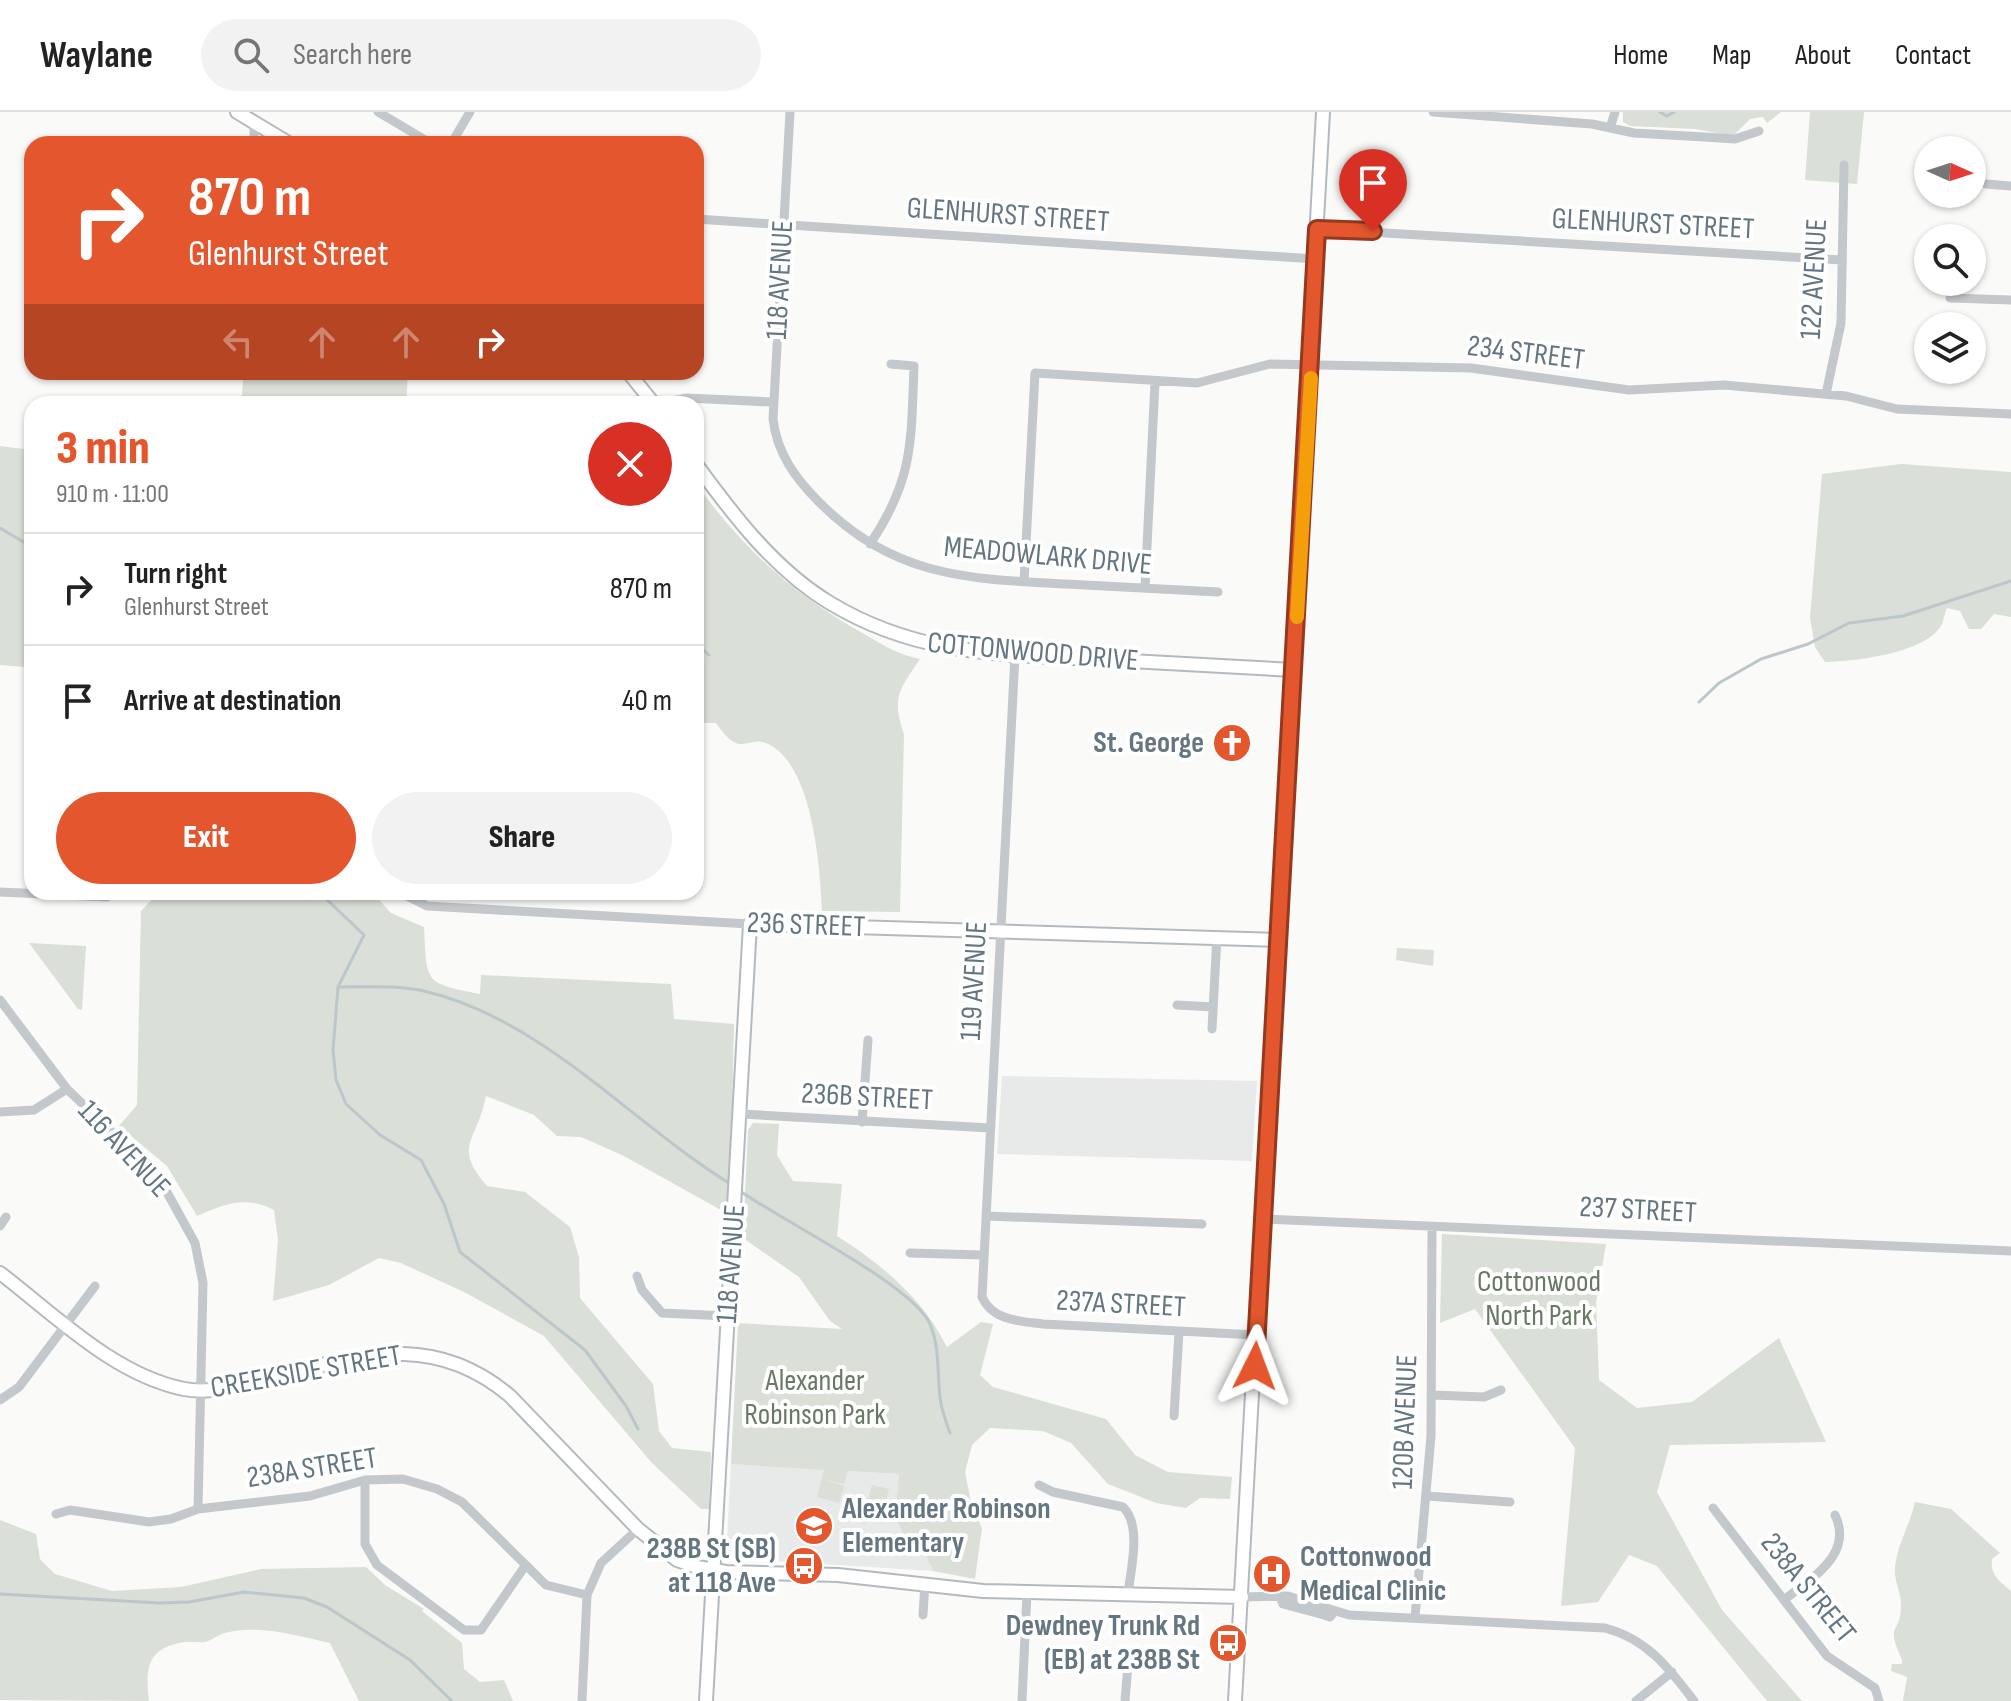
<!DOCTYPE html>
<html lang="en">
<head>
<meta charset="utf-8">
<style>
  body { margin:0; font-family:"Sofia Sans Condensed",sans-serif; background:#f2f2f2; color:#222; height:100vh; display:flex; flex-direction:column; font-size:30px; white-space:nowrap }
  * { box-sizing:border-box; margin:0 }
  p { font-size:26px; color:#767676 }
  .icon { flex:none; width:44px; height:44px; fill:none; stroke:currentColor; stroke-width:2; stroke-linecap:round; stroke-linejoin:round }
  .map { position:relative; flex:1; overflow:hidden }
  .details { position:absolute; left:24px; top:284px; width:680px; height:504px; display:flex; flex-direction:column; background:#fff; border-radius:24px; box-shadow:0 2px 6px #0004 }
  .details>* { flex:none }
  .banner { position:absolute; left:24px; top:24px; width:680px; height:244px; border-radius:24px; box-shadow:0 2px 6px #0004; background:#e4572e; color:#fff; overflow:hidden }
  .needle { width:52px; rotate:93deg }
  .fabs { position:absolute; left:1914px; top:24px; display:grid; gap:16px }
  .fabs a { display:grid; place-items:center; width:72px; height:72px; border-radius:50%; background:#fff; box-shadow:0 2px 6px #0004; font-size:40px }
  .pin { position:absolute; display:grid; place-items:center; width:68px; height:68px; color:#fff; margin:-82px -34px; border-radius:50% 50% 50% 0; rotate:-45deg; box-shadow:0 0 8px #0007 }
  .pin .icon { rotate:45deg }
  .me { position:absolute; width:88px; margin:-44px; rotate:3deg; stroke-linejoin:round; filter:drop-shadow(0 0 6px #0008) }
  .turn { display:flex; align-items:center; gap:28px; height:168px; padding:0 32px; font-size:36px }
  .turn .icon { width:104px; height:104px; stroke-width:2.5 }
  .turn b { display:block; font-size:56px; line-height:68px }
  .lanes { display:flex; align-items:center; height:76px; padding:0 32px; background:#0003; justify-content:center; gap:40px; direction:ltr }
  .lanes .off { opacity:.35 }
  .round { display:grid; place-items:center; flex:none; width:84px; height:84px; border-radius:42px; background:#f2f2f2 }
  .overview { display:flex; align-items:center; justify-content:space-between; height:136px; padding:0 32px }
  h1 { font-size:48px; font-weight:800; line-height:60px; color:#e4572e }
  .button { display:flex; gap:16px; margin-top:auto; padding:16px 32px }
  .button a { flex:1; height:92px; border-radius:48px; background:#e4572e; color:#fff; font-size:32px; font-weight:800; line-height:92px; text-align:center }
  .button a+a { background:#f2f2f2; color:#222 }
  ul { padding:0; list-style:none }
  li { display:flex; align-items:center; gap:24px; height:112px; padding:0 32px; border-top:2px solid #e0e0e0 }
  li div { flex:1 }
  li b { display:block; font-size:30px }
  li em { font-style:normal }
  header { display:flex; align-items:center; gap:48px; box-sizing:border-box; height:112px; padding:0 40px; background:#fff; border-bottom:2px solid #e0e0e0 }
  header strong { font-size:38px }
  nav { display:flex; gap:44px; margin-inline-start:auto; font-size:28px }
  .search { width:560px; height:72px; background:#f2f2f2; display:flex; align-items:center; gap:20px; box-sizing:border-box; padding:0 28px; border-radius:44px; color:#767676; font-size:30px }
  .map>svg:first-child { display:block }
  .built { fill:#e8e9e9 }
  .green { fill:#dadfd7 }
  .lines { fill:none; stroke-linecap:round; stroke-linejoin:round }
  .stream { stroke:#bbc7cb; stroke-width:3 }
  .secondary-casing { stroke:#b3babf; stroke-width:16 }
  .street { stroke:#c3c8cc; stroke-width:9 }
  .secondary { stroke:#fff; stroke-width:12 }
  .route-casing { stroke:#94391e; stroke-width:20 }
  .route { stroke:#e4572e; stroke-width:14 }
  .slow { stroke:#f59e0b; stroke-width:14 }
  .labels { text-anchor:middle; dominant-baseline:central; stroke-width:8; stroke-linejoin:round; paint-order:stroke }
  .street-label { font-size:30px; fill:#657683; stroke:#fff }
  .poi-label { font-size:30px; font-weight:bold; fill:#657683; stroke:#fff; text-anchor:end }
  .park-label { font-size:30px; fill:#687a64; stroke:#fff }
</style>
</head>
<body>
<header>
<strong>Waylane</strong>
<div class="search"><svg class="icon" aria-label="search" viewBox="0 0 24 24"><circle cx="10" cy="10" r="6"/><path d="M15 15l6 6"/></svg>Search here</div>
<nav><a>Home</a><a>Map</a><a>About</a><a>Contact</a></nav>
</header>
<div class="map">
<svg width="2011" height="1589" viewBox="0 0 2011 1589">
  <rect width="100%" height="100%" fill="#fafaf8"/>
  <path class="built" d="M 1002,964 L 1257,969 L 1252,1049 L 997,1042 Z
    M 731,1352 L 899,1362 L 895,1405 L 904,1423 L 923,1438 L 933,1459 L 726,1446 Z"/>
  <path class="green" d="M 1623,0 L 1781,0 L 1767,11 L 1763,5 L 1750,7 L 1733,24 L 1695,17 L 1630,14 L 1623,10 Z
    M 1810,0 L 1864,0 L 1857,72 L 1805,68 Z
    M 244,260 L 408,260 L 406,292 L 241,292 Z
    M 0,334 L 32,338 L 32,563 L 24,555 L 0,553 Z
    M 1901,352 L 2011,360 L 2011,505 L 1994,502 L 1981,517 L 1969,517 L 1960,499 L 1947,496 C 1944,502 1944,509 1941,514 C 1923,542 1855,549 1825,550 L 1815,535 L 1810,506 L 1822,362 Z
    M 696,371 C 741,436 796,484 864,522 C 883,533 899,543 920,547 C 900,577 891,585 904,622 L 900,800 L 822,799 C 820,755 813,653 768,632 C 747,622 742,649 716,611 L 696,611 Z
    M 159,780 L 372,780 L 391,801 L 424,815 C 427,871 423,871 480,882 L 481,863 L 671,872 L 674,907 L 734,912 L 730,1103 L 624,1044 L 581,1025 L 557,1024 L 534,1003 L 486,984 C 477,1030 452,1034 487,1074 L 525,1080 L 570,1115 L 579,1145 L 580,1186 L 653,1272 L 659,1319 L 672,1336 L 711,1340 L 709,1397 L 701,1397 L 652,1351 L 544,1224 L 464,1180 L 401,1151 L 379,1146 L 329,1173 L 273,1189 L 278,1128 L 274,1098 C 246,1083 224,1092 197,1104 L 167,1054 L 119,1014 L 137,993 L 141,799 Z
    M 29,831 L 86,834 L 82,898 L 78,897 Z
    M 1397,836 L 1434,838 L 1433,854 L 1396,848 Z
    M 753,1011 L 779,1012 L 777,1043 L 793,1069 L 842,1072 L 837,1124 C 883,1153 922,1186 947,1235 L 981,1210 L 993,1212 L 980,1263 L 993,1275 L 1106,1307 L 1135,1343 L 1168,1360 L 1232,1365 L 1230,1387 L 1200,1386 L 1186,1396 L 1156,1391 L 1108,1372 L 1071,1331 L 1043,1319 L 990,1316 L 972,1333 L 965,1360 L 972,1395 L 982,1416 L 975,1467 L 933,1459 L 923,1438 L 904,1423 L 895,1405 L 899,1362 L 848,1359 L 844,1372 L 823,1367 L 844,1374 L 839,1391 L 817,1385 L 824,1358 L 731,1352 L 738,1211 L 842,1217 L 830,1209 L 799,1165 L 743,1126 L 748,1018 Z
    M 1442,1122 L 1606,1132 L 1596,1190 L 1599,1268 L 1637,1296 L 1692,1290 L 1779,1226 L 1826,1330 L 1670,1333 L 1657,1380 L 1722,1498 L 1802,1589 L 1767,1589 L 1657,1454 L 1629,1443 L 1598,1490 L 1561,1494 L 1575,1336 L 1475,1197 L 1440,1211 Z
    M 872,1373 L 889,1377 L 882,1406 L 864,1402 Z
    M 1915,1390 L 1951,1397 L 2000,1441 L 1992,1447 C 1990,1464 2000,1469 2011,1479 L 2011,1589 L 1903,1589 L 1907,1565 L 1891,1559 L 1892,1552 L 1902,1552 L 1902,1548 C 1885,1510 1900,1524 1901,1495 C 1902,1482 1894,1469 1895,1457 C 1896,1435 1910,1413 1915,1390 Z
    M 0,1408 L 36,1422 L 40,1447 L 55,1462 L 112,1479 L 181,1475 L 261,1457 L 366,1455 L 385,1473 L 424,1497 L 422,1499 L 462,1531 L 464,1557 L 480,1570 L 504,1568 L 513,1589 L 359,1589 L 330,1531 C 298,1524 258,1512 225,1521 C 219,1522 214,1527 208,1529 C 201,1532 192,1529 184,1530 C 147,1536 145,1556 149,1589 L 0,1588 Z"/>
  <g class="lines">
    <path class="stream" d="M 1660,0 L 1667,4 L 1674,0
      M 0,416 L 32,435
      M 696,531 L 709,543
      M 1699,590 L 1719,571 L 1761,547 L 1808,532 L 1849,511 L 1903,504 L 2011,469
      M 319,780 L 364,823 L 338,875 L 333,938 L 336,968 L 346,992 L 380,1023 L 421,1048 L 444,1092 L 460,1140 L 585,1238 L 626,1294 L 638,1317
      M 338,875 C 366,875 397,873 424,879 C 543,907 629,1009 729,1071
      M 743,1081 C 783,1109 914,1174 930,1212 C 940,1236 937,1260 940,1285 C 941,1297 946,1310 950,1321
      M 0,1482 L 159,1491 L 189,1490 L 244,1480 L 304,1486 L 327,1495 L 410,1548 L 452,1589"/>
    <g class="secondary-casing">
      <path id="secondary" d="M 237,0 L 290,32
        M 628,260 L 654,292
        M 696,352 C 733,403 775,458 830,491 C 916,543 997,542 1094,547 C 1160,551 1227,554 1294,558
        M 0,1161 C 55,1203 114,1263 184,1277 C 208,1282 232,1274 256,1269 C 349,1248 427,1214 510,1284 L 638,1417 L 677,1448 L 697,1455 L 726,1460 L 838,1463 L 983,1479 L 1242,1485
        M 706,1589 L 750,812 L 1278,828
        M 1235,1589 L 1323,0"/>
    </g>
    <path class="street" d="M 378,0 L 432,32
      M 790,0 L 773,307 C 777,341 795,366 819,390 C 893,465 967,467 1066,472 C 1116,475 1167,477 1218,480
      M 1433,0 L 1592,12 L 1634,21 L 1704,25 L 1735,27 L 1759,19
      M 1610,16 L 1615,0
      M 254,32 L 254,10
      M 451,32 L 470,0
      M 1986,72 L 2011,74
      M 696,107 L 1316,147
      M 1317,117 L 1842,148
      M 1950,186 L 2011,188
      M 1826,282 L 1841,211 L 1844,53
      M 658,292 L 687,286 L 772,290
      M 870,432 C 914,367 911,329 914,254 L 891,252
      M 1024,470 L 1035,261 L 1197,271 L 1270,252 L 1471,256 L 1629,278 L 1724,273 L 1846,284 L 1897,297 L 2011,302
      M 1145,476 L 1155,270
      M 1015,543 L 982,1185 C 993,1209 1020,1209 1043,1212 L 1256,1223
      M 0,780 L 107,785
      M 399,780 L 427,794 L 750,812
      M 0,888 L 67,977 L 158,1064 L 195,1131 L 203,1171 L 198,1397
      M 1177,893 L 1213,895
      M 1212,917 L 1217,824
      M 0,1000 L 34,998 L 67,977
      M 741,1002 L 990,1016
      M 862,1010 L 868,928
      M 986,1104 L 1202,1112
      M 1262,1107 L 2011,1139
      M 0,1114 L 6,1105
      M 910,1141 L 983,1143
      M 637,1164 L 642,1178 L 662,1201 L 727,1204
      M 1432,1283 L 1484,1285 L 1501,1278
      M 0,1288 L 19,1275 L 95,1174
      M 1174,1304 L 1179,1220
      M 365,1368 L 365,1432 L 377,1453 L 464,1518 L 481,1518 L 525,1454
      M 1039,1373 L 1053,1380 L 1123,1395 C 1142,1413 1131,1457 1128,1481
      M 1427,1384 L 1510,1390
      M 1713,1396 L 1827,1544 L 1875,1576 L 1879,1589
      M 56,1402 L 70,1398 L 149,1410 L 171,1407 L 198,1397 L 310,1384 L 365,1368 L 403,1367 L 437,1377 L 462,1390 L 546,1473 L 587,1483
      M 1242,1485 L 1288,1484 L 1349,1503 L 1605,1516 C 1647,1527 1669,1556 1694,1589
      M 1281,1487 L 1283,1492 L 1324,1503 L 1330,1505 L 1334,1500
      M 1784,1488 C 1811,1466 1854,1443 1835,1403
      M 923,1503 L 925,1471
      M 1415,1505 L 1431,1324 L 1432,1116
      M 582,1589 L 587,1483 L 601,1451 L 638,1417
      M 1022,1589 L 1027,1481
      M 1125,1589 L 1128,1552
      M 1636,1589 L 1672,1560"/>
    <use href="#secondary" class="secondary"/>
  </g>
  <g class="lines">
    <g class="route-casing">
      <path id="route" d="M 1255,1254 L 1317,117 L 1373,119"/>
    </g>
    <use href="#route" class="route"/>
    <path class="slow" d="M 1297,505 L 1311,266"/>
  </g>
  <defs>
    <g id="church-disc" transform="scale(2)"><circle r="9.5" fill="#e4572e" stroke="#fff"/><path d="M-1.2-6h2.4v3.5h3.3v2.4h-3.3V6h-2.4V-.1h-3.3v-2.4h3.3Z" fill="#fff"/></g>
    <g id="school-disc" transform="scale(2)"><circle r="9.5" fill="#e4572e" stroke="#fff"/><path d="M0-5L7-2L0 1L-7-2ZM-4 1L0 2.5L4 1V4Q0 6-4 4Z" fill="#fff"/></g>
    <g id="bus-disc" transform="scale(2)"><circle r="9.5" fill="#e4572e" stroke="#fff"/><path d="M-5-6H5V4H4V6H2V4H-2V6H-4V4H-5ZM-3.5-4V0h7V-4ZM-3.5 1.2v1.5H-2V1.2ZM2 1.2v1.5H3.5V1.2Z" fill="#fff"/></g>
    <g id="hospital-disc" transform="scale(2)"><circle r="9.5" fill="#e4572e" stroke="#fff"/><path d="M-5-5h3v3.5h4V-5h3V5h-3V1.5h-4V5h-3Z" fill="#fff"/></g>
  </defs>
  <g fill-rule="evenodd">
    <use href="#church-disc" x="1232" y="631"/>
    <use href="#school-disc" x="814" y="1414"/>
    <use href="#bus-disc" x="804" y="1454"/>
    <use href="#hospital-disc" x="1272" y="1462"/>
    <use href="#bus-disc" x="1228" y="1531"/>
  </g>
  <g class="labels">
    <g class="street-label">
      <text transform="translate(1008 103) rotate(4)">GLENHURST STREET</text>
      <text transform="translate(1653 112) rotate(3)">GLENHURST STREET</text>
      <text transform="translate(1814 167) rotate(-87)">122 AVENUE</text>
      <text transform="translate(780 168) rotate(-87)">118 AVENUE</text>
      <text transform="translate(1526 241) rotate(7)">234 STREET</text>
      <text transform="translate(1048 444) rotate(5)">MEADOWLARK DRIVE</text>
      <text transform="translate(1033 540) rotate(5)">COTTONWOOD DRIVE</text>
      <text transform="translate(806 813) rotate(2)">236 STREET</text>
      <text transform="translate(974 869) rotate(-87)">119 AVENUE</text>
      <text transform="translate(867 985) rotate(3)">236B STREET</text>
      <text transform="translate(124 1037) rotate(47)">116 AVENUE</text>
      <text transform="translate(1638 1098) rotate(3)">237 STREET</text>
      <text transform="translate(731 1152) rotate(-86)">118 AVENUE</text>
      <text transform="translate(1121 1192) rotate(3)">237A STREET</text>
      <text transform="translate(306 1260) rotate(-10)">CREEKSIDE STREET</text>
      <text transform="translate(1405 1310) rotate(-88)">120B AVENUE</text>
      <text transform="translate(312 1356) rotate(-9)">238A STREET</text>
      <text transform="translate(1808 1476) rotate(51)">238A STREET</text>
    </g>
    <g class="poi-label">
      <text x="1204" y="631">St. George</text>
      <text x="842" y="1397" text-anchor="start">Alexander Robinson<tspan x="842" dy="34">Elementary</tspan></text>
      <text x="776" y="1437">238B St (SB)<tspan x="776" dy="34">at 118 Ave</tspan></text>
      <text x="1300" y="1445" text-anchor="start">Cottonwood<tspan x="1300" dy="34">Medical Clinic</tspan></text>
      <text x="1200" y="1514">Dewdney Trunk Rd<tspan x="1200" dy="34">(EB) at 238B St</tspan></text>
    </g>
    <g class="park-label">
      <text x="1539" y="1170">Cottonwood<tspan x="1539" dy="34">North Park</tspan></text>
      <text x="815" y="1269">Alexander<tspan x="815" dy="34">Robinson Park</tspan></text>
    </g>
  </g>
</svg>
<div class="fabs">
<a><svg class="needle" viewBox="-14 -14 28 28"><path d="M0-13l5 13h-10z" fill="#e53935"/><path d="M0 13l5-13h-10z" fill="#767676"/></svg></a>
<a><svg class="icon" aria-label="search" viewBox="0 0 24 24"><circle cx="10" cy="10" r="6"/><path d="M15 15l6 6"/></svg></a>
<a><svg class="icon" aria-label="layers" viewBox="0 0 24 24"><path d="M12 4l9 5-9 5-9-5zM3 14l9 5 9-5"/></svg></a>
</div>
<div class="pin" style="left:1373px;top:119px;background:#d93025"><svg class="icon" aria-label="arrive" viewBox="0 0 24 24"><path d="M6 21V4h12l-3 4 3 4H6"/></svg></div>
<svg class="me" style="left:1255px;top:1254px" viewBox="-20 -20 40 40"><path d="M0-17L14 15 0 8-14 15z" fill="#e4572e" stroke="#fff" stroke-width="4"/></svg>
<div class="banner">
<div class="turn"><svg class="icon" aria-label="right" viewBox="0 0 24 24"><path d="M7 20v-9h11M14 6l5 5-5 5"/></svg><div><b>870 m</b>Glenhurst Street</div></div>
<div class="lanes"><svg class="icon off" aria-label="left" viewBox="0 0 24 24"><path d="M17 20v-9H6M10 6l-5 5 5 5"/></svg><svg class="icon off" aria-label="ahead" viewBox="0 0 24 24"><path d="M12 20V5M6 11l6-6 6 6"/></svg><svg class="icon off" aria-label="ahead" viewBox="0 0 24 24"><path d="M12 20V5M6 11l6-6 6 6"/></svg><svg class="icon" aria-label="right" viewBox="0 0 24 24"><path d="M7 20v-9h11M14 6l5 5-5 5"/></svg></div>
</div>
<section class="details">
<div class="overview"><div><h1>3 min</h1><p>910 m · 11:00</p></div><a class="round" style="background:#d93025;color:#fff"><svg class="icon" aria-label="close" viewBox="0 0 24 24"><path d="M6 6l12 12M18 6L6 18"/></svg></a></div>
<ul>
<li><svg class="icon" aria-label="right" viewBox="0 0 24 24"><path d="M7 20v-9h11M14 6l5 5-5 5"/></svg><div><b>Turn right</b><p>Glenhurst Street</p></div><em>870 m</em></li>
<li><svg class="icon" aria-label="arrive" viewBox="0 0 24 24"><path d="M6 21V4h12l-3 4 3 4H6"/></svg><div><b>Arrive at destination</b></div><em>40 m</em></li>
</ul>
<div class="button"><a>Exit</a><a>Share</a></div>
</section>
</div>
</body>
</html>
